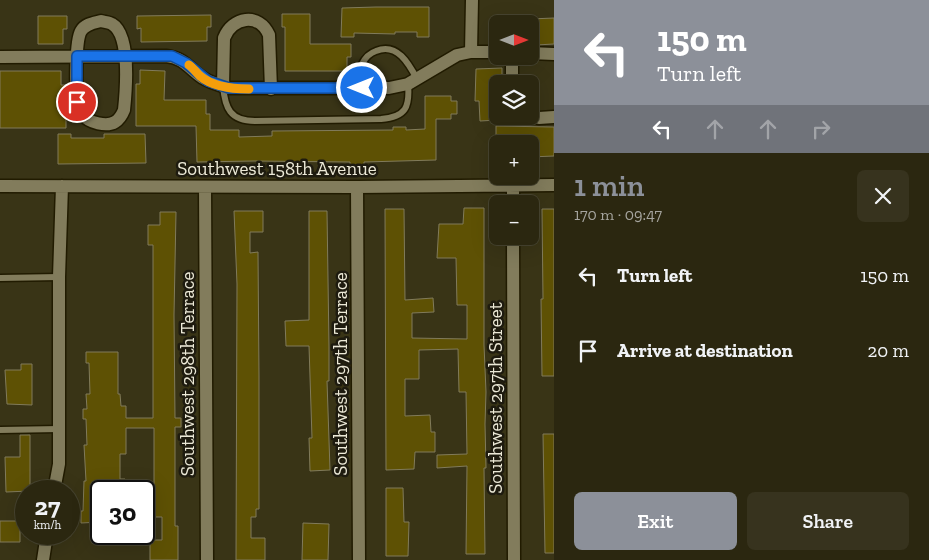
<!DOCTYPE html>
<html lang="en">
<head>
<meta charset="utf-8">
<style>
  body { margin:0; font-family:"Zilla Slab",serif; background:#37331e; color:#f1f3f6; height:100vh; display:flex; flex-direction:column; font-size:19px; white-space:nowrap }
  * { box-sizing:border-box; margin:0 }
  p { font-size:16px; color:#a6a59f }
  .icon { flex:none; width:28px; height:28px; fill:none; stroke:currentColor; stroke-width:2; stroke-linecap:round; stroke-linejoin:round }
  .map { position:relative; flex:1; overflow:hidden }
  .details { display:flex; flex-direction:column; background:#2b2710; width:375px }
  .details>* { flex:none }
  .banner { background:#8c9099; color:#fff; overflow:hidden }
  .needle { width:32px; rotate:90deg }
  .buttons { position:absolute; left:489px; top:15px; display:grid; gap:10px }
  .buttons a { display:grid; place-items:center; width:50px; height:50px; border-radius:8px; background:#2b2710; box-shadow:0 5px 20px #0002,0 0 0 1px #474430; font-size:25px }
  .speed { position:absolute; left:15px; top:480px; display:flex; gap:10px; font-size:25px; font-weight:700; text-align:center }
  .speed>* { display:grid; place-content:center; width:65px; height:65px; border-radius:50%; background:#2b2710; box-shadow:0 5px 20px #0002,0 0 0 1px #474430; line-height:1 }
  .speed small { font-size:12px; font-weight:400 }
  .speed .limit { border:2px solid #111; border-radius:8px; background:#fff; color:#111 }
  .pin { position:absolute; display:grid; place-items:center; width:42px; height:42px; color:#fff; margin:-21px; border:2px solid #fff; border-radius:50%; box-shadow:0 1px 5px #0007 }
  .me { position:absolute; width:55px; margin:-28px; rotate:270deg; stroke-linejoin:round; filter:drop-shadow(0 0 4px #0008) }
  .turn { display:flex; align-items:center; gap:18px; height:105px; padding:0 20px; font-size:22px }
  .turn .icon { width:65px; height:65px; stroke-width:2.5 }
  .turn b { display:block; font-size:35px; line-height:42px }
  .lanes { display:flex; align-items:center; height:48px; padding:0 20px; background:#0003; justify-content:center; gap:25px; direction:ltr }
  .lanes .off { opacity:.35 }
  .round { display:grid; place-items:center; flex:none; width:52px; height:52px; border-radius:8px; background:#37331e }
  .summary { display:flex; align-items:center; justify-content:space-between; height:85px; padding:0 20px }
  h1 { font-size:30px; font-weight:600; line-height:38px; color:#8c9099 }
  .action { display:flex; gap:10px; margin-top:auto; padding:10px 20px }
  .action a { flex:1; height:58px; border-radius:8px; background:#8c9099; color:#fff; font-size:20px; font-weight:600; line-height:58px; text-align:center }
  .action a+a { background:#37331e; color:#f1f3f6 }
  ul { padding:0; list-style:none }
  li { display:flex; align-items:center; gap:15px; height:75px; padding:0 20px }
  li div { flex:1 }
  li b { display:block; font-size:19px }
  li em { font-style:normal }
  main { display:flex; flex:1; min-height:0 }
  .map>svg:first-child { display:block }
  .building { fill:#5e5104; stroke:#817b5b }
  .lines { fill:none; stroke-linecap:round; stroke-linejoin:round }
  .service-casing { stroke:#211b00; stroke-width:9 }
  .minor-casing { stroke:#211b00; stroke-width:15 }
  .service { stroke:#827c5c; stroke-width:6 }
  .minor { stroke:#827c5c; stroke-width:12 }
  .route-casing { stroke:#114b97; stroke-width:12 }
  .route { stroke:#1a73e8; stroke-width:9 }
  .slow { stroke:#f59e0b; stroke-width:9 }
  .labels { text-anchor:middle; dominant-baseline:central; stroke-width:5; stroke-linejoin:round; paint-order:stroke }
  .street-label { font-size:19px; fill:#ece9d7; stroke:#1e1b0f }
</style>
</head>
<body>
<main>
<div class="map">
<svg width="554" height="560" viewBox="0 0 554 560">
  <rect width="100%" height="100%" fill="#393416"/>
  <path class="building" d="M 376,7 L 429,7 L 429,37 L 417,37 L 417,32 L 395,32 L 395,34 L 354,33 L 354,37 L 341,37 L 342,8 Z
    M 282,14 L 310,14 L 310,44 L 351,44 L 351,57 L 347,57 L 347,71 L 285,71 L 285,27 L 282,27 Z
    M 211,15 L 211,27 L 207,27 L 207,41 L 141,42 L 141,28 L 137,29 L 137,16 Z
    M 38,16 L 67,16 L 67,29 L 63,29 L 63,44 L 38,44 Z
    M 554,18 L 554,44 L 536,45 L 535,42 L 531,42 L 530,19 Z
    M 502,68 L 502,84 L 498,84 L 498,120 L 480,121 L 479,101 L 475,101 L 476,69 Z
    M 140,70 L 165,71 L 164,100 L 206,100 L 206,114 L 210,114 L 210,130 L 239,130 L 239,137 L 272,136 L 272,131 L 393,130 L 393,127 L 406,127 L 406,130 L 425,129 L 425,96 L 451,96 L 451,101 L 457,101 L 457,114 L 451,114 L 451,119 L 436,119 L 436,160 L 364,162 L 364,169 L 350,169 L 350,162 L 254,161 L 197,162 L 196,126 L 136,126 L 136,84 L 140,84 Z
    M 0,71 L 61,71 L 61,85 L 66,85 L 66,128 L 0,128 Z
    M 496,126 L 554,127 L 554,156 L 530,157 L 530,144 L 496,144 Z
    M 58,134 L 71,134 L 71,138 L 104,138 L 104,134 L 145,134 L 146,163 L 58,164 Z
    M 464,208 L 484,208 L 484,345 L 486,392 L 485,424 L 486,468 L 484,468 L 485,554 L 466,554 L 467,466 L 437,468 L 437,455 L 467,454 L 466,392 L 459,392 L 458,349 L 419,350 L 419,379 L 405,379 L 405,416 L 430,415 L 431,432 L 435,432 L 435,452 L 415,452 L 414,469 L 386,470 L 385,209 L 404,209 L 405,300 L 433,298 L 434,312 L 412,313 L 412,338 L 467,339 L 467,305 L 457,305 L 456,258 L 437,258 L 439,224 L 463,224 Z
    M 542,209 L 554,209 L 554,376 L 542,376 L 541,299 L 543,299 Z
    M 234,211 L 263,211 L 263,232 L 250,232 L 250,253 L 258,252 L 259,376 L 259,509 L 256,509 L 256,517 L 251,517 L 251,538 L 265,538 L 265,560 L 236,560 L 237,284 Z
    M 309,211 L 327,211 L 329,347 L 329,381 L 327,381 L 330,470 L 310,471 L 309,438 L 312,438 L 309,346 L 286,346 L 285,321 L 309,320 Z
    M 160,212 L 176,212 L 174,315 L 175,418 L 181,418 L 181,427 L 175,427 L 175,526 L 178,526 L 178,560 L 150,560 L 150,540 L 162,540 L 162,517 L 154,517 L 154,428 L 126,428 L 126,454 L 120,454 L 120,479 L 125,479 L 125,491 L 101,491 L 101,522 L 81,523 L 81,511 L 83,511 L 84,481 L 86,481 L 84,445 L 87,445 L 86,419 L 83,419 L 83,409 L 87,409 L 86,394 L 90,394 L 89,363 L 86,363 L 86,352 L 118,352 L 118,394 L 120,394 L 121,406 L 126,406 L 126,418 L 153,418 L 153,245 L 148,245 L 148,225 L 160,225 Z
    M 21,364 L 32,364 L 32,405 L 7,404 L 5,370 L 21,370 Z
    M 543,434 L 554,434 L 554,553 L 545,553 Z
    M 20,435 L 30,435 L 30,491 L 6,492 L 5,457 L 20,457 Z
    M 386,488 L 403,488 L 404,522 L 409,522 L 408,556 L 386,556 Z
    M 0,521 L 20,521 L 20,542 L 0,542 Z
    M 303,523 L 329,524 L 328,560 L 302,560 Z"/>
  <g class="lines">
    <g class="service-casing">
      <path id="service" d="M 223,86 C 225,108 230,121 255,121 L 381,119 C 406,117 410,107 408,84
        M 362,88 C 362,81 360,71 362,64 C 365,58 370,53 376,51 C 397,42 409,64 417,79
        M 0,278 L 59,277
        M 0,430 L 59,429"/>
    </g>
    <g class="minor-casing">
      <path id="minor" d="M 101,21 C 104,22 109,22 112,24 C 131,35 126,91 124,110 C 122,115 120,119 115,122 C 107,127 89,123 83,115 C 80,111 78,106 77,101 C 76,88 75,41 81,31 C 85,24 93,23 101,21 Z
        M 471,52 L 472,0
        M 530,53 L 554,54
        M 512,56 L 512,84
        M 0,57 L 166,56 C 185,58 188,68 203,78 C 211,83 220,85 229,88 L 389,88 L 408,84 L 457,55 L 471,52 L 498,52
        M 223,86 L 224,38 C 232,17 259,12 269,35 L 271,89
        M 530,116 L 539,118 L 554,117
        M 513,185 L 513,204
        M 0,186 L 357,187 L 554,185
        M 205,187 L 207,560
        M 357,187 L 359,560
        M 513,236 L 514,560
        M 54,491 L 59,464 L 59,277 L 62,186
        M 43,560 L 47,534"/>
    </g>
    <use href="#service" class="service"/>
    <use href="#minor" class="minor"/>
  </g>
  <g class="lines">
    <g class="route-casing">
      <path id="route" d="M 77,102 L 77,56 L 172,56 L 186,63 L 208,81 L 229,88 L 362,88"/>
    </g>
    <use href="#route" class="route"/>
    <path class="slow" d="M 189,65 C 193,68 196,72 200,76 C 213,87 233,89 249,89"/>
  </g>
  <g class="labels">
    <g class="street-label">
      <text x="277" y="168">Southwest 158th Avenue</text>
      <text transform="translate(187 374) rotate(-90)">Southwest 298th Terrace</text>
      <text transform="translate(340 374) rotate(-90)">Southwest 297th Terrace</text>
      <text transform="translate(495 398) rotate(-90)">Southwest 297th Street</text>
    </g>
  </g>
</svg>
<div class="buttons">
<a><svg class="needle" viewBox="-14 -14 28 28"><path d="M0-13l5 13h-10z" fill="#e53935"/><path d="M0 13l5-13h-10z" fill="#a6a59f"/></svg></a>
<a><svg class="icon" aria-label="layers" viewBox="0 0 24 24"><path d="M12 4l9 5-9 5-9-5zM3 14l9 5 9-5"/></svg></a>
<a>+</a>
<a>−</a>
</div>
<div class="speed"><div>27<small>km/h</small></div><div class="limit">30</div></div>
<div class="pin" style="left:77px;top:102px;background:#d93025"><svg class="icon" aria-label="arrive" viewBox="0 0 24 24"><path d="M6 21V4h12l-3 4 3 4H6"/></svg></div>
<svg class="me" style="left:362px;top:88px" viewBox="-20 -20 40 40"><circle r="17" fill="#1a73e8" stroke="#fff" stroke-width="3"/><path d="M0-11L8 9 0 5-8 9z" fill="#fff"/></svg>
</div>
<section class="details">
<div class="banner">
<div class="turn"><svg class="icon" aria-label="left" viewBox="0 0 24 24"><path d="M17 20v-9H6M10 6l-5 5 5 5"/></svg><div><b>150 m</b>Turn left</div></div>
<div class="lanes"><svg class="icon" aria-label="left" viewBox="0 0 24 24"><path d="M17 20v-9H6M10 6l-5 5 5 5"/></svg><svg class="icon off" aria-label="ahead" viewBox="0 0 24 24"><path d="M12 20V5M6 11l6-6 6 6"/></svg><svg class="icon off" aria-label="ahead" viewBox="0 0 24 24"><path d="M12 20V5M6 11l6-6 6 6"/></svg><svg class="icon off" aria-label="right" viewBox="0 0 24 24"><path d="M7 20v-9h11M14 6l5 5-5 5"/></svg></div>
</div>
<div class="summary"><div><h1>1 min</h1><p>170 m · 09:47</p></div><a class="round"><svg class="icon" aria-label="close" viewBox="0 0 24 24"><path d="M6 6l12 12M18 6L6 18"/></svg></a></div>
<ul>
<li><svg class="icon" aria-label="left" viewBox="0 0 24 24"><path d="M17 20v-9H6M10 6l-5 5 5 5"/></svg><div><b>Turn left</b></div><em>150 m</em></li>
<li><svg class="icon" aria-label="arrive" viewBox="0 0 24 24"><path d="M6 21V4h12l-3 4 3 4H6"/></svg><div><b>Arrive at destination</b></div><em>20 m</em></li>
</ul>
<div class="action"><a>Exit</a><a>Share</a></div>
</section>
</main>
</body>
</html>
